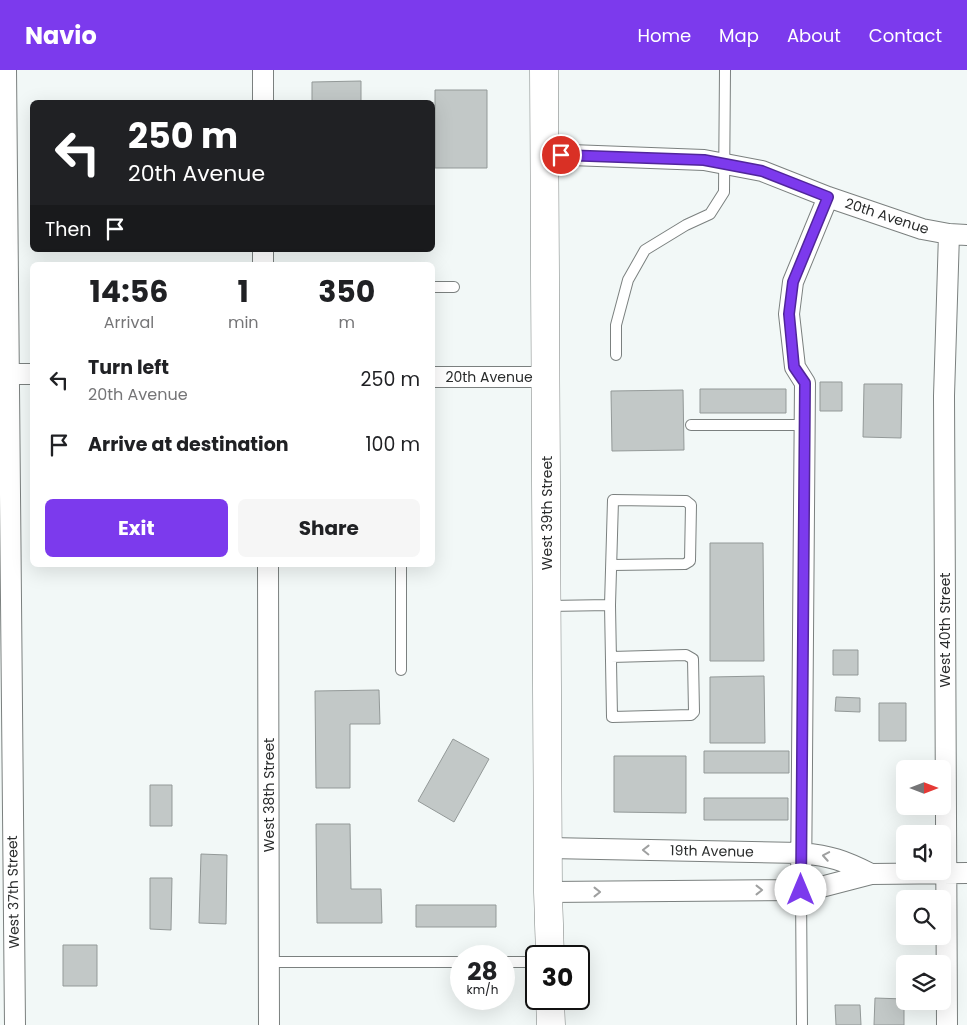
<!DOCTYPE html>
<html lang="en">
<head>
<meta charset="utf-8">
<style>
  body { margin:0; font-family:Poppins,sans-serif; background:#f6f6f6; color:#202124; height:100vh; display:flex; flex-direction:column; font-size:19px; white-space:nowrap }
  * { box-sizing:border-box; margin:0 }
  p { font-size:16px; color:#757577 }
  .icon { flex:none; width:28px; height:28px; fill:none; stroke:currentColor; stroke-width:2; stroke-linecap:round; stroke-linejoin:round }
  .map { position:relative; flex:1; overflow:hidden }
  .sheet { position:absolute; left:30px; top:192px; width:405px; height:305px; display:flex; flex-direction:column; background:#fff; border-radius:8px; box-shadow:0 5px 20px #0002 }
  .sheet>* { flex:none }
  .top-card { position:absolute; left:30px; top:30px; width:405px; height:152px; border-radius:8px; box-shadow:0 5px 20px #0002; background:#202124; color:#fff; overflow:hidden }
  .needle { width:32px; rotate:90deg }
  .tools { position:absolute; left:896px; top:690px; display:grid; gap:10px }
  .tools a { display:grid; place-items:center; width:55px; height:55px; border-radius:8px; background:#fff; box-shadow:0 5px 20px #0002; font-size:25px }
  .speed { position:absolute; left:450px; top:875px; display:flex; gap:10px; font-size:25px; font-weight:700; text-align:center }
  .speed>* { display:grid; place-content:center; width:65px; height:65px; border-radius:50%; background:#fff; box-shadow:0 5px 20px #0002; line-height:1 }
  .speed small { font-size:12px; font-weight:400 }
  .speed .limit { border:2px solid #111; border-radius:8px; background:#fff; color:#111 }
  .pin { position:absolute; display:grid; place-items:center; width:42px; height:42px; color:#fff; margin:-21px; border:2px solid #fff; border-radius:50%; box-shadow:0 1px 5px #0007 }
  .me { position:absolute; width:55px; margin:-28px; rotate:0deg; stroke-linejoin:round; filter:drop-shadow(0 0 4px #0008) }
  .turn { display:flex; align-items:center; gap:18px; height:105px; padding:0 15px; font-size:22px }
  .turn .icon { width:65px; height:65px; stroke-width:2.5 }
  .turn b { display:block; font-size:35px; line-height:42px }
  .then { display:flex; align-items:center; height:48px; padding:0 15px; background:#0003; gap:10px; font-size:19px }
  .eta { display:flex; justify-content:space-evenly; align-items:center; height:85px; text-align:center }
  .eta b { font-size:30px; font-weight:700; line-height:35px }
  .cta { display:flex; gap:10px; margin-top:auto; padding:10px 15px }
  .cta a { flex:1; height:58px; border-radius:8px; background:#7c3aed; color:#fff; font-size:20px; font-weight:700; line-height:58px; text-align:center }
  .cta a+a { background:#f6f6f6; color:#202124 }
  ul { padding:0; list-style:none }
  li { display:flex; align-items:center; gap:15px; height:65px; padding:0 15px }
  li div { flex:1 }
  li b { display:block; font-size:19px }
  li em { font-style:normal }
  header { display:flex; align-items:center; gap:30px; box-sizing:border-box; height:70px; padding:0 25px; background:#7c3aed; color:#fff }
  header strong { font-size:24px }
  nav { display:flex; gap:28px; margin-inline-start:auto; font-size:18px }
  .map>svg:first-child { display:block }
  .building { fill:#c2c8c7; stroke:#939998 }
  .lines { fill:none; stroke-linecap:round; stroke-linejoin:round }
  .service-casing { stroke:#7b807f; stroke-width:12 }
  .minor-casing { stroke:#7b807f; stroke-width:22 }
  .secondary-casing { stroke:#7b807f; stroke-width:29 }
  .service { stroke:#fff; stroke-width:10 }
  .minor { stroke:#fff; stroke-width:20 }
  .secondary { stroke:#fff; stroke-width:28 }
  .oneway { stroke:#9fa0a0 }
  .route-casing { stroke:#51269a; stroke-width:12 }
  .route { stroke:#7c3aed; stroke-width:9 }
  .labels { text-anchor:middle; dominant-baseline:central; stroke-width:5; stroke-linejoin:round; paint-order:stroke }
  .street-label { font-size:14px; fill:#2a2c2c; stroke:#fff }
</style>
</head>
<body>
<header>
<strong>Navio</strong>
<nav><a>Home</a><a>Map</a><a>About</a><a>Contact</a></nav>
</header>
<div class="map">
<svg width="967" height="955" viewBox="0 0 967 955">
  <rect width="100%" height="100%" fill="#f2f8f7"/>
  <path class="building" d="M 361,11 L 361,32 L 312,32 L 312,12 Z
    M 435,20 L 487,20 L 487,98 L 435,98 Z
    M 820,312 L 842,312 L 842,341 L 820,341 Z
    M 864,314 L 902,314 L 901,368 L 863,367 Z
    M 700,319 L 786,319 L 786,343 L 700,343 Z
    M 683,320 L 684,380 L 612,381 L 611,321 Z
    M 710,473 L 763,473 L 764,591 L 710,591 Z
    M 833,580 L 858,580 L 858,605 L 833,605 Z
    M 764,606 L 765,673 L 710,673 L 710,607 Z
    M 379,620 L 380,654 L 350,654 L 350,718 L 316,718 L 315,621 Z
    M 836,627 L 860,628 L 860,642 L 835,641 Z
    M 879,633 L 906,633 L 906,671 L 879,671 Z
    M 453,669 L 489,689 L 454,752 L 418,731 Z
    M 704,681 L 789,681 L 789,703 L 704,703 Z
    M 614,686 L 686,686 L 686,743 L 614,742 Z
    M 150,715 L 172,715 L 172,756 L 150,756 Z
    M 704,728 L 788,728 L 788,750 L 704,750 Z
    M 316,754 L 350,754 L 351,819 L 381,819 L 382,853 L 317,853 Z
    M 201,784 L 227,785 L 226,854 L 199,853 Z
    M 150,808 L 172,808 L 171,860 L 150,859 Z
    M 416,835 L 496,835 L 496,857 L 416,857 Z
    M 63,875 L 97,875 L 97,916 L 63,916 Z
    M 875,928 L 904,929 L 904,955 L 874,955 Z
    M 835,935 L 860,935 L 861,955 L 836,955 Z"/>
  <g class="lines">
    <g class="service-casing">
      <path id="service" d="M 432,217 L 454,217
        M 616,285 L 616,255 L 628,210 L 645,180 L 686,155 L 710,144 L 724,122 L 725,0
        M 691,355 L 805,355
        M 401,495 L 401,600
        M 548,536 L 610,535
        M 611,587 L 686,585 L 693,589 L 694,642 L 691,645 L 612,647 L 610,535 L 613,430 L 686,431 L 691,435 L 690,491 L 685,494 L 612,495
        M 801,820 L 802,955
        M 269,892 L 461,892
        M 504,892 L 536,892"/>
    </g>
    <g class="minor-casing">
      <path id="minor" d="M 6,0 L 15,955
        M 263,0 L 263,32
        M 544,84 L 704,90 L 762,101 L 828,127 L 922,159 L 949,164 L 967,165
        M 263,180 L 263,195
        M 0,304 L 32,304
        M 432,307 L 546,307
        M 268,495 L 269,955
        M 549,778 L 801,783 C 831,786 843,790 871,804
        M 801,820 L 805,313 L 795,297 L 789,244 L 793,212 L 828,127
        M 548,822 L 801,820 L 821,817 L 871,804 L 967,803
        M 947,955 L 944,326 L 949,164"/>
    </g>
    <g class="secondary-casing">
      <path id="secondary" d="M 544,0 L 548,822 L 550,886
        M 550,929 L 551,955"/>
    </g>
    <use href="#service" class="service"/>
    <use href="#minor" class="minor"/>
    <use href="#secondary" class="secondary"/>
  </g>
  <defs><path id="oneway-chevron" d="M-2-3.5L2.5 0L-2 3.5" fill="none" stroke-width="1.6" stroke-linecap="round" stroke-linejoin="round" transform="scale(1.25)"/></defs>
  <g class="oneway">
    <use href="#oneway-chevron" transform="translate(646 780) rotate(-179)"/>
    <use href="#oneway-chevron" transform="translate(826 786) rotate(-170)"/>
    <use href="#oneway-chevron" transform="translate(759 820)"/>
    <use href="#oneway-chevron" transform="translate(597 822)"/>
  </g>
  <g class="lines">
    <g class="route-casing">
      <path id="route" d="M 561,85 L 704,90 L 762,101 L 828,127 L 793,212 L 789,244 L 794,297 L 805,313 L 801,820"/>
    </g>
    <use href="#route" class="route"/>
  </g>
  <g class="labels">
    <g class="street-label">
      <text transform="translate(887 146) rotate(18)">20th Avenue</text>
      <text x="489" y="307">20th Avenue</text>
      <text transform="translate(547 443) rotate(-90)">West 39th Street</text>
      <text transform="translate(945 560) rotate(-90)">West 40th Street</text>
      <text transform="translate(269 725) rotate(-90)">West 38th Street</text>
      <text transform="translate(712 781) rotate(1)">19th Avenue</text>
      <text transform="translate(13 822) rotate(-91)">West 37th Street</text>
    </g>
  </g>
</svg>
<div class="tools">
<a><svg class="needle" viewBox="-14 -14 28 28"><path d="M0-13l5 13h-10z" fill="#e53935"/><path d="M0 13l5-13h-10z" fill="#757577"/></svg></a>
<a><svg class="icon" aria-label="sound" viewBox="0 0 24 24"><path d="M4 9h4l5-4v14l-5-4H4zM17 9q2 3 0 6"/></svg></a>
<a><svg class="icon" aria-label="search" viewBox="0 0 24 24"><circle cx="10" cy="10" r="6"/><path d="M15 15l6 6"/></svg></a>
<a><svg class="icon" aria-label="layers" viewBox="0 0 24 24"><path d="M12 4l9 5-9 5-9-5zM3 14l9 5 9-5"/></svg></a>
</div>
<div class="speed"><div>28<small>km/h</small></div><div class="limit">30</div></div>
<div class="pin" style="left:561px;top:85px;background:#d93025"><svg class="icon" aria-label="arrive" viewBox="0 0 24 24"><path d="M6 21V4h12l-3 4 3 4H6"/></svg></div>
<svg class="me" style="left:801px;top:820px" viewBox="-20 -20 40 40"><circle r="19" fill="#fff"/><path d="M0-13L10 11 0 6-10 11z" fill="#7c3aed"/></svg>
<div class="top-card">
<div class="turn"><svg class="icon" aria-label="left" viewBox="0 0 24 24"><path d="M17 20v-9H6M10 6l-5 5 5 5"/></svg><div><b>250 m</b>20th Avenue</div></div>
<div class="then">Then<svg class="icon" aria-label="arrive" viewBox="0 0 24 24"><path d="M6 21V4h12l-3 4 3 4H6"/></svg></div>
</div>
<section class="sheet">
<div class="eta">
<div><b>14:56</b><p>Arrival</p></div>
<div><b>1</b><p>min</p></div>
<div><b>350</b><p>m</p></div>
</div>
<ul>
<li><svg class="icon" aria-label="left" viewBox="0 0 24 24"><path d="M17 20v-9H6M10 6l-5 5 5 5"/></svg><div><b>Turn left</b><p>20th Avenue</p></div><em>250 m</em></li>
<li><svg class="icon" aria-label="arrive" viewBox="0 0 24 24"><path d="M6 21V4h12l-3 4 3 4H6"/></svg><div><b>Arrive at destination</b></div><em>100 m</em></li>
</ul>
<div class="cta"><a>Exit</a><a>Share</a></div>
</section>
</div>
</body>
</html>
